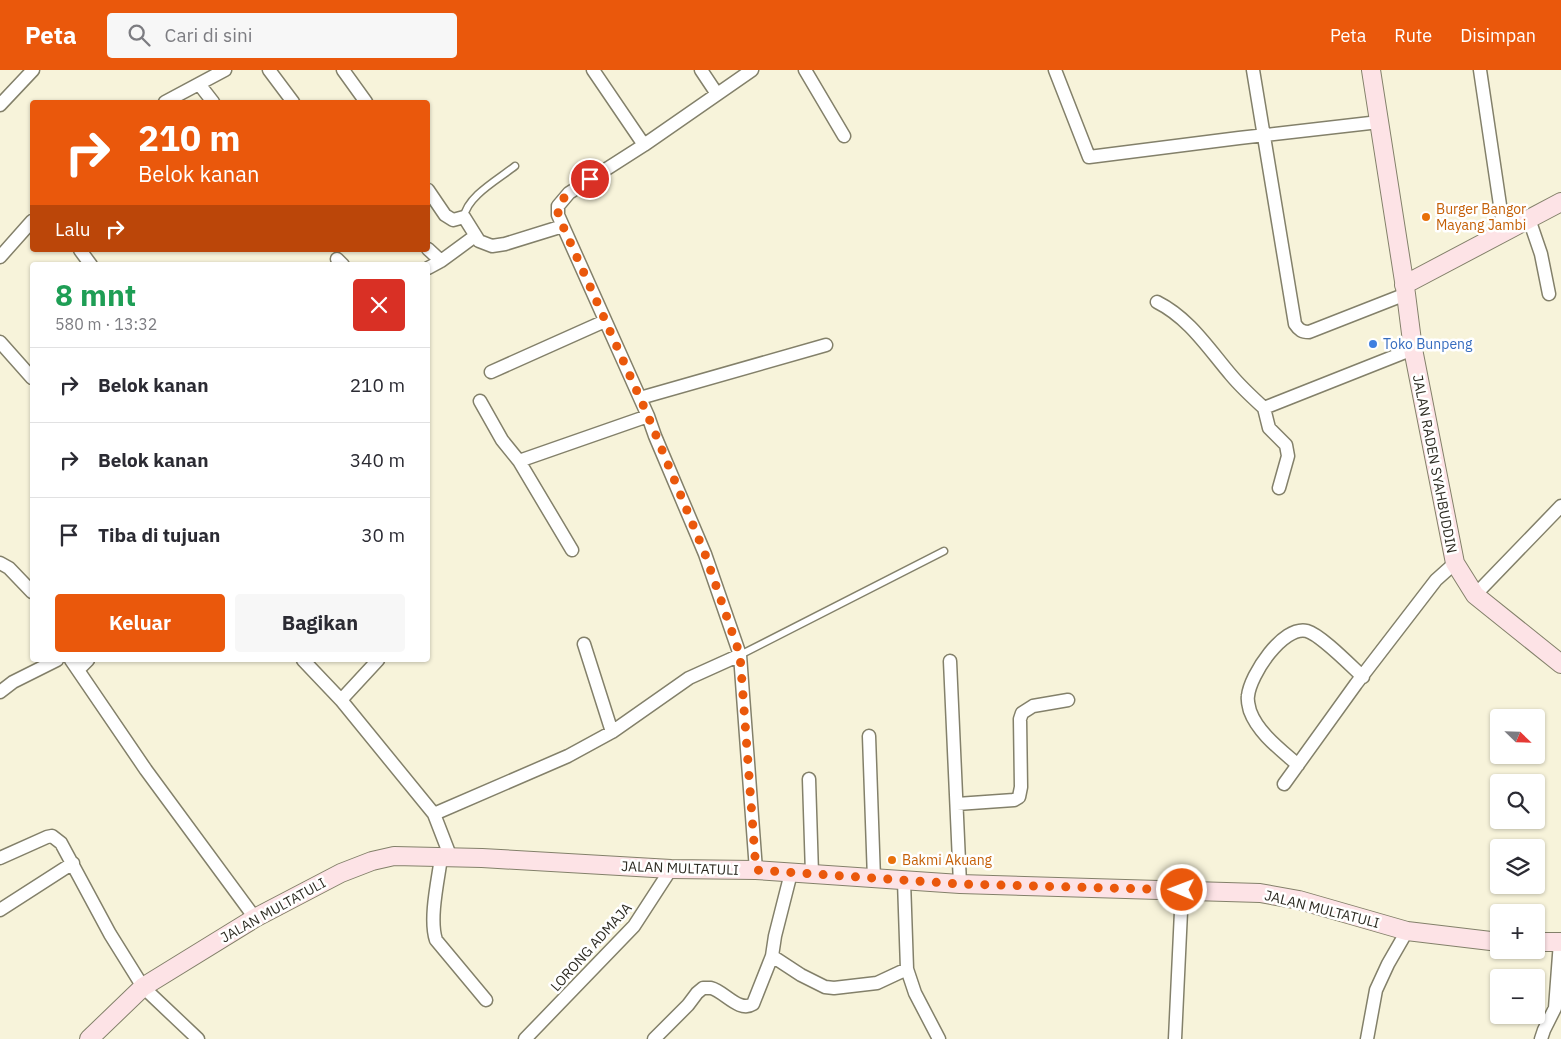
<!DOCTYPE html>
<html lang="id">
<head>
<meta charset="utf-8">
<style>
  body { margin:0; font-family:"IBM Plex Sans",sans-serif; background:#f7f7f7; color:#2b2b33; height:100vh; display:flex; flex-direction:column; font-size:19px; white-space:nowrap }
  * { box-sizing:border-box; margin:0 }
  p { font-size:16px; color:#7c7c81 }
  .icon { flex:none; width:28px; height:28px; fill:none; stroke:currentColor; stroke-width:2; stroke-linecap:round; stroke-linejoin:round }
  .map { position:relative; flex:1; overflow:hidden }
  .drawer { position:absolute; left:30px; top:192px; width:400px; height:400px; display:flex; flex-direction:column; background:#fff; border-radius:5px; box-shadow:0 1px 4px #0004 }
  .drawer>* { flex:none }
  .top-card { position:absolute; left:30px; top:30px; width:400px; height:152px; border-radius:5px; box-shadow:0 1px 4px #0004; background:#ea580c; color:#fff; overflow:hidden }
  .needle { width:32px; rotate:113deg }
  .buttons { position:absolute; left:1490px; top:639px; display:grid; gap:10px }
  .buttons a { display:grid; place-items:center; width:55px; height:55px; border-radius:5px; background:#fff; box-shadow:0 1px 4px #0004; font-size:25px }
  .pin { position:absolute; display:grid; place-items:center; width:42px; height:42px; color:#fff; margin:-21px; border:2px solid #fff; border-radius:50%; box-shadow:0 1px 5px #0007 }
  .me { position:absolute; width:55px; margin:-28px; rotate:271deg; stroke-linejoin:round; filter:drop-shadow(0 0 4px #0008) }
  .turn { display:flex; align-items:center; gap:18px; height:105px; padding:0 25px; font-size:22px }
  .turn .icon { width:65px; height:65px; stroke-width:2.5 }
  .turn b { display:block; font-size:35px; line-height:42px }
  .then { display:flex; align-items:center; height:48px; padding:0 25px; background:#0003; gap:10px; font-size:19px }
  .round { display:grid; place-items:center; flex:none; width:52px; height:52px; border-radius:5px; background:#f7f7f7 }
  .head { display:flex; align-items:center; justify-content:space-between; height:85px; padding:0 25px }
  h1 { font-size:30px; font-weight:700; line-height:38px; color:#1e9e55 }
  .button { display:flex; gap:10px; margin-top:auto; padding:10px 25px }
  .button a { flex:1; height:58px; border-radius:5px; background:#ea580c; color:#fff; font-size:20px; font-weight:700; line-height:58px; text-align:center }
  .button a+a { background:#f7f7f7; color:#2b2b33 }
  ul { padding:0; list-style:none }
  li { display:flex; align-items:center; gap:15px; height:75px; padding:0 25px; border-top:1px solid #e1e1e2 }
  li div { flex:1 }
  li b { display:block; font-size:19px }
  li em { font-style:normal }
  header { display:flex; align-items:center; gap:30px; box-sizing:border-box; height:70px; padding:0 25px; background:#ea580c; color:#fff }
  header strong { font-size:24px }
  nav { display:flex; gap:28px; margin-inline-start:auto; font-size:18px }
  .search { width:350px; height:45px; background:#f7f7f7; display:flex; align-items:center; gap:12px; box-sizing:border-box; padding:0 18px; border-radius:5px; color:#7c7c81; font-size:19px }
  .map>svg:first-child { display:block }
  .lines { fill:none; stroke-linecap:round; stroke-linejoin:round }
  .lane-casing { stroke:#83806a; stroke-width:9 }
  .street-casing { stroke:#83806a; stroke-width:15 }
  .secondary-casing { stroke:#83806a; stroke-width:20 }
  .lane { stroke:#fff; stroke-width:6 }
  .street { stroke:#fff; stroke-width:12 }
  .secondary { stroke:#fde3e6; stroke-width:18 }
  .route { stroke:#ea580c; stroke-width:9; stroke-dasharray:0 16.2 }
  .food-dot { fill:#e8710a; stroke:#fff; stroke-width:2 }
  .shop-dot { fill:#3f7fe0; stroke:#fff; stroke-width:2 }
  .labels { text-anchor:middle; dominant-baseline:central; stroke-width:5; stroke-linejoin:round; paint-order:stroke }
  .food-label { font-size:14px; fill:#c56008; stroke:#fff; text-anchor:start }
  .shop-label { font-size:14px; fill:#366cbe; stroke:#fff; text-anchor:start }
  .street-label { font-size:14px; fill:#2e2c23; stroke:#fff }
</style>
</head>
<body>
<header>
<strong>Peta</strong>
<div class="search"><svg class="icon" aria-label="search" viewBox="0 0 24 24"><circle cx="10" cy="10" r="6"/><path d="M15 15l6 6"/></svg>Cari di sini</div>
<nav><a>Peta</a><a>Rute</a><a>Disimpan</a></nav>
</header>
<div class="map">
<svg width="1561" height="969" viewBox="0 0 1561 969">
  <rect width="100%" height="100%" fill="#f7f3da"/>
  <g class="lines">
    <g class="lane-casing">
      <path id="lane" d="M 464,147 C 467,126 499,109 515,96
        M 740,585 L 944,481"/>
    </g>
    <g class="street-casing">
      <path id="street" d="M 269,0 L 293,32
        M 343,0 L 366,32
        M 593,0 L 644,75
        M 701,0 L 717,24
        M 752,0 L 644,75 L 569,123 L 558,136 L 558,145 L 648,346 L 655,366 L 705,484 L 740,585 L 756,800
        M 805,0 L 844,66
        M 1055,0 L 1089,87 L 1239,68 L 1379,52
        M 1253,0 L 1295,254 C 1299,260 1302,262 1309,262 L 1406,224
        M 1480,0 L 1504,162
        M 199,14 L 213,32
        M 165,32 L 225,0
        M 0,35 L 33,0
        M 428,120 L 445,145 L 453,150 L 464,147 L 479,171 L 492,176 L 505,174 L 563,156
        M 1529,149 L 1541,184 L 1549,224
        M 428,179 L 441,191
        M 80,180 L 91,195
        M 0,187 L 32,151
        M 337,189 L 343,195
        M 428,198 L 441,191 L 475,166
        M 1157,232 C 1189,248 1208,278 1231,305 C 1241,317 1253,328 1264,338 L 1413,279
        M 0,272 L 32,308
        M 491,302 L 605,251
        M 640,328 L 826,275
        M 480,331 L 502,370 L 519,391 L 572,480
        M 1264,338 L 1269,358 L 1286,375 L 1288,386 L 1279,418
        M 519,391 L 648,346
        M 0,493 L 9,498 L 32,522
        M 1475,525 L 1561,436
        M 584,574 L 612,662
        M 71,590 L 146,700 L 255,848
        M 303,590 L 341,630 L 434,744 L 451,788
        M 950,591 L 960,814
        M 78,600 L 88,590
        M 0,622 L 13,612 L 57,590
        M 341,630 L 378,590
        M 869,666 L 874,809
        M 1298,695 C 1281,680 1258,663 1250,641 C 1249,637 1247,631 1248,626 C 1250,605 1283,555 1307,561 C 1321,565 1351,596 1363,607
        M 809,709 L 812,804
        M 1284,714 L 1356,614 L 1436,510 L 1455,493
        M 957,734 L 1014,730 L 1019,727 L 1021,717 L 1020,649 L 1022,643 L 1033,636 L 1068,630
        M 434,744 L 568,686 L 612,662 L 689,608 L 740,585
        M 0,788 L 47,767 L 52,766 L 61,773 L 110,864 L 143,917 L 198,969
        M 441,788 C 438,810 429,849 436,870 L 486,930
        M 904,811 L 907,899 L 915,923 L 939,969
        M 0,840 L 73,793
        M 772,886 L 801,905 L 825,917 L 834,918 L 877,913 L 907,899
        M 525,969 L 634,856 L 671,799
        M 654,969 L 688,935 L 697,923 L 703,918 C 704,918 710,918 711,918 C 724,921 739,943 753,934 L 772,886 L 775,866 L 791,803
        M 1175,969 L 1182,820
        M 1367,969 L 1376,920 L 1388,894 L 1407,861
        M 1541,969 L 1544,960 L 1555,938 L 1560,872"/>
    </g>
    <g class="secondary-casing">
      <path id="secondary" d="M 1371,0 L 1406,224 L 1413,279 L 1455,493 L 1475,525 L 1561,594
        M 1404,215 L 1561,132
        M 1536,872 L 1561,872
        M 89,969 L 143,917 L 255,848 L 341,803 L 372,791 L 394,786 L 482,788 L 671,799 L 756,800 L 960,814 L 1260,823 L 1299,830 L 1407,861 L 1499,872"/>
    </g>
    <use href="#lane" class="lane"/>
    <use href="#street" class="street"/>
    <use href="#secondary" class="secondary"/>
  </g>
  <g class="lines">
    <path class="route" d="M 590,109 C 576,119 558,125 558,145 L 648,346 L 705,484 L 740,585 L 756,800 L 960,814 L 1182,820"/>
  </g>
  <g class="food-dot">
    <circle cx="1426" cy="147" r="5"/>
    <circle cx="892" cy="790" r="5"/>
  </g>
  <circle class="shop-dot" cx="1373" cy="274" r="5"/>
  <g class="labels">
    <g class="food-label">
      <text x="1436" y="139">Burger Bangor<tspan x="1436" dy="16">Mayang Jambi</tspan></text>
      <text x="902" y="790">Bakmi Akuang</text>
    </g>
    <g class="shop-label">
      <text x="1383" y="274">Toko Bunpeng</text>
    </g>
    <g class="street-label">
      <text transform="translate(1435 394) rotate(79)">JALAN RADEN SYAHBUDDIN</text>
      <text transform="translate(680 798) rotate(2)">JALAN MULTATULI</text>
      <text transform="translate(1322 839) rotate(14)">JALAN MULTATULI</text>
      <text transform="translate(273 840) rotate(-29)">JALAN MULTATULI</text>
      <text transform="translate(591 877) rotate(-48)">LORONG ADMAJA</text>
    </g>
  </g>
</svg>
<div class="buttons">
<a><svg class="needle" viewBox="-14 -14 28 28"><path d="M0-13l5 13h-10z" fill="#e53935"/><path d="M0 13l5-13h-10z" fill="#7c7c81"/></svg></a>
<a><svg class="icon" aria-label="search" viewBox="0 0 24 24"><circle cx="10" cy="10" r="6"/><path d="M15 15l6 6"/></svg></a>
<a><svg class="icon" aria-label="layers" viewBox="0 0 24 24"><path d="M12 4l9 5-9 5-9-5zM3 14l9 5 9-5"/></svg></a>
<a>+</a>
<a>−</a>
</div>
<div class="pin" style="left:590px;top:109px;background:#d93025"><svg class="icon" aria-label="arrive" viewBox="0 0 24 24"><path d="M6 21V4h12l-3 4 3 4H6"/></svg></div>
<svg class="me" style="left:1182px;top:820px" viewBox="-20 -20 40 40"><circle r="17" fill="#ea580c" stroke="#fff" stroke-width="3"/><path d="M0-11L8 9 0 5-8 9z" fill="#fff"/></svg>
<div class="top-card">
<div class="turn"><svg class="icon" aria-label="right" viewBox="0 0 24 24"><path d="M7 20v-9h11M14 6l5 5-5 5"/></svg><div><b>210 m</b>Belok kanan</div></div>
<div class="then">Lalu<svg class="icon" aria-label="right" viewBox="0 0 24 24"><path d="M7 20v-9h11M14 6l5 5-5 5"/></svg></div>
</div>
<section class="drawer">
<div class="head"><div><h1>8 mnt</h1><p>580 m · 13:32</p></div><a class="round" style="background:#d93025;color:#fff"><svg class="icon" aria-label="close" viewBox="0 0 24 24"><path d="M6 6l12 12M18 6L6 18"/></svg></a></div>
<ul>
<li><svg class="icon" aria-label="right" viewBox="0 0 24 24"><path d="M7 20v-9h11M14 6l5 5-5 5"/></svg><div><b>Belok kanan</b></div><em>210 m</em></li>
<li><svg class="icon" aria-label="right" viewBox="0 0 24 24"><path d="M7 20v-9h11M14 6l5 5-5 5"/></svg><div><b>Belok kanan</b></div><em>340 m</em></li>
<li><svg class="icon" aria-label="arrive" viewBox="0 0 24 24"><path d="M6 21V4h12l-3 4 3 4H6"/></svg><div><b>Tiba di tujuan</b></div><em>30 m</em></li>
</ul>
<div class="button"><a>Keluar</a><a>Bagikan</a></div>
</section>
</div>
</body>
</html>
